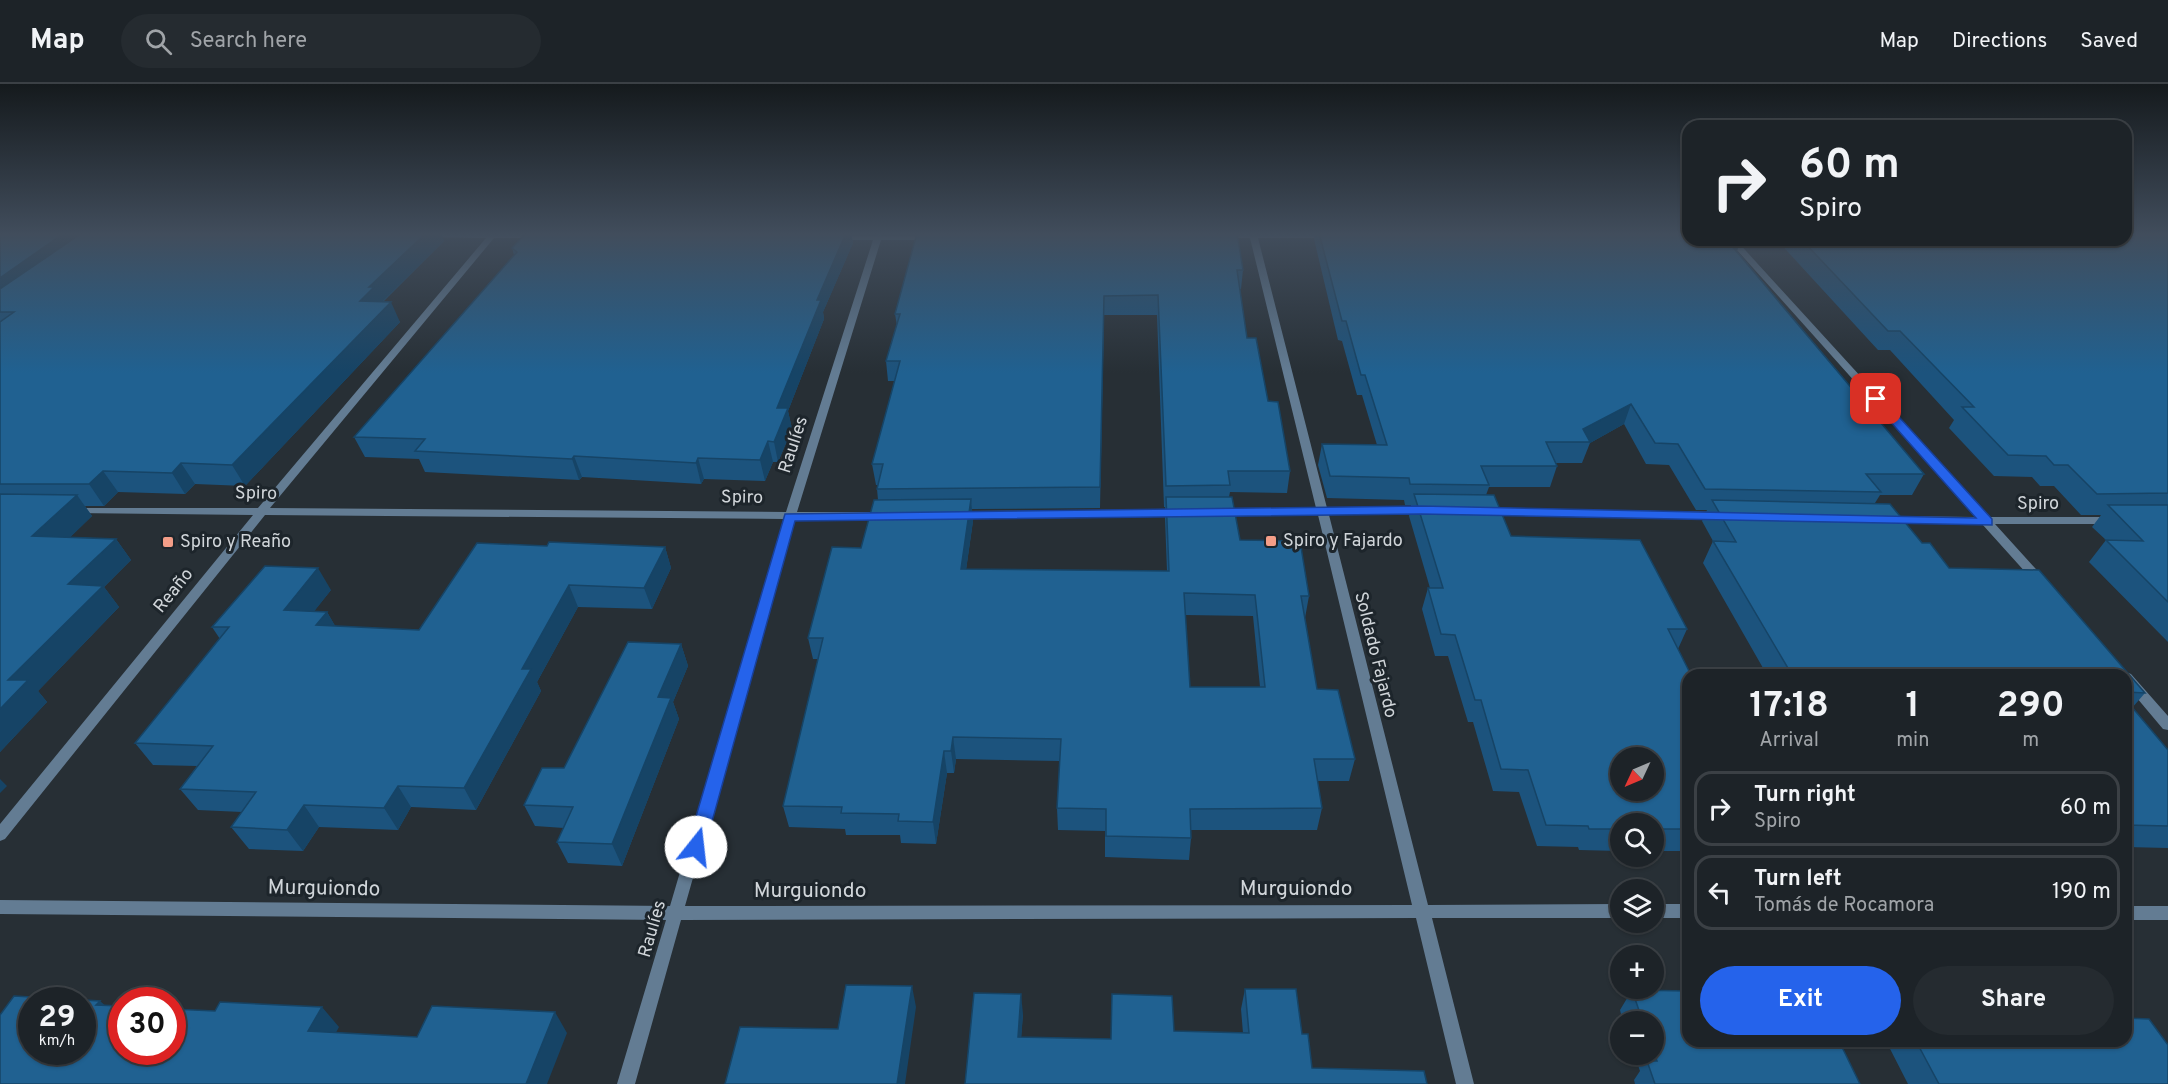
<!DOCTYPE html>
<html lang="en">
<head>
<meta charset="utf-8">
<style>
  body { margin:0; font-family:Overpass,sans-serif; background:#252b30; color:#f1f3f6; height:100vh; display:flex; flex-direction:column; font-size:22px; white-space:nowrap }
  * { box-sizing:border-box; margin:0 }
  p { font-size:20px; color:#a0a4a8 }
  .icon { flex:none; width:33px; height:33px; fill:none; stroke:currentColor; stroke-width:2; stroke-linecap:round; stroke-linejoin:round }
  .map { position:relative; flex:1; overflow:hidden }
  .panel { position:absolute; left:1682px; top:585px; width:450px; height:378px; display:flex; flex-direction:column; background:#1d2328; border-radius:18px; box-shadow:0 2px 4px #0004,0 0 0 2px #3b4045 }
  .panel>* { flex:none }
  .hud { position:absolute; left:1682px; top:36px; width:450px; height:126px; border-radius:18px; box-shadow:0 2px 4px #0004,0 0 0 2px #3b4045; background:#1d2328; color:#f1f3f6; overflow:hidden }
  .needle { width:39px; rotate:226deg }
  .fabs { position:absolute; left:1610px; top:663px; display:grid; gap:12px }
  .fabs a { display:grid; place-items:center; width:54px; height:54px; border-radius:50%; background:#1d2328; box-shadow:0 2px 4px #0004,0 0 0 2px #3b4045; font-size:30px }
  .speed { position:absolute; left:18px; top:903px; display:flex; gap:12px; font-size:30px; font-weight:700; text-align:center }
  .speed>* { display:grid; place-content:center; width:78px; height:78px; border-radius:50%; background:#1d2328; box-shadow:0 2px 4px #0004,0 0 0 2px #3b4045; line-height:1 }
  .speed small { font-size:15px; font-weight:400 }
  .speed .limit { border:9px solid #d22; background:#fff; color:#111 }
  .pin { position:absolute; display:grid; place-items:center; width:51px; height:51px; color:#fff; margin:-26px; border-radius:12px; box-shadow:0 3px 9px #0006 }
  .me { position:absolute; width:66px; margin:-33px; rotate:16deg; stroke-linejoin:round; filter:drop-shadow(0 0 4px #0008) }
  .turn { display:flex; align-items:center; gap:21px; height:126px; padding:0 18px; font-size:27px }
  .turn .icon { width:78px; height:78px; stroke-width:2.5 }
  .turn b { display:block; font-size:42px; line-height:51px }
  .eta { display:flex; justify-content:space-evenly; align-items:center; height:102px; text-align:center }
  .eta b { font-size:36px; font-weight:700; line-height:42px }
  .primary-button { display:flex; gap:12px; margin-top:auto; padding:12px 18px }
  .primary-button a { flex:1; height:69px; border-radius:36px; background:#2563eb; color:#fff; font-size:24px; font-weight:700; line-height:69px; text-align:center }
  .primary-button a+a { background:#252b30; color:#f1f3f6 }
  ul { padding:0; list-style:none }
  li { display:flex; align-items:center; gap:18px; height:75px; margin:0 12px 9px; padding:0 6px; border:3px solid #3b4045; border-radius:18px }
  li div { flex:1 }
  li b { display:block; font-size:22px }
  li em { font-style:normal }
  header { display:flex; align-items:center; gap:36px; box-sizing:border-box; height:84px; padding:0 30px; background:#1d2328; border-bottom:2px solid #3b4045 }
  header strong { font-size:28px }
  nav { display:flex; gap:33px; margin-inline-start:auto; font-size:21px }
  .search { width:420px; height:54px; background:#252b30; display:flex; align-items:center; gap:15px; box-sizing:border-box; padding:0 21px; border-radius:33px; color:#a0a4a8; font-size:22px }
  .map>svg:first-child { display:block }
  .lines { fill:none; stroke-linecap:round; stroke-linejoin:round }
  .street { fill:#637c93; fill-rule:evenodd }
  .wall { fill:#1c537d; fill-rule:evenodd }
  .shaded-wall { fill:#164466 }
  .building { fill:#206191; stroke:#164466; stroke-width:1.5; fill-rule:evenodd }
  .route { fill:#2563eb; stroke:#184099; stroke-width:1.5 }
  .poi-dot { fill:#f49e88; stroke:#1d252b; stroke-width:2 }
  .labels { text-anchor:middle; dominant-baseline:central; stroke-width:6; stroke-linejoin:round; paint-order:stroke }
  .street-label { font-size:18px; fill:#d0d5d9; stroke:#1d252b }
  .poi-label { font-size:18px; fill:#d0d5d9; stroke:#1d252b; text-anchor:start }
  .near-street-label { font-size:21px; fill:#d0d5d9; stroke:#1d252b }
</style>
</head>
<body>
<header>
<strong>Map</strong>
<div class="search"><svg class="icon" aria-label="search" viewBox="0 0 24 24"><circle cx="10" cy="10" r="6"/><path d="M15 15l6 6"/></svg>Search here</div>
<nav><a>Map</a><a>Directions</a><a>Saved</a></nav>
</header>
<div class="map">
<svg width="2168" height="1000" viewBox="0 0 2168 1000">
  <rect width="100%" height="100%" fill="#272f35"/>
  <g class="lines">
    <path class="street" d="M 425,149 L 539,150 L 543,152 L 539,154 L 494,154 L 270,424 L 786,428 L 873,156 L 835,156 L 831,154 L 835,152 L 874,152 L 875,149 L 883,149 L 882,152 L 932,152 L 936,154 L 932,156 L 881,156 L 797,428 L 884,428 L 890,432 L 884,436 L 795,435 L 685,822 L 1412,821 L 1318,431 L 1219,432 L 1213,429 L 1219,426 L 1316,424 L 1250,154 L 1222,154 L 1218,152 C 1227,146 1312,150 1331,150 L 1334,150 L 1334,154 L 1258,154 L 1327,424 L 1424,423 L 1430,426 L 1424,429 L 1329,431 L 1428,821 L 1620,820 L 1620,834 L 1432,834 L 1474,1000 L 1456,1000 L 1416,834 L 681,836 L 635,1000 L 617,1000 L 666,836 L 0,830 L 0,816 L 670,822 L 784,435 L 265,431 L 5,755 L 0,757 L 0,740 L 253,431 L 73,429 L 67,426 L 69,424 L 258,424 L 486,154 L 427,153 L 423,151 Z
      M 1728,156 L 1736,156 L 1989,433 L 2111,433 L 2117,437 L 2115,440 L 1995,440 L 2045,495 L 2047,498 L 2041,502 L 2037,501 L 1982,440 L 1884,439 L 1882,436 L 1888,432 L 1976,433 Z
      M 1486,424 L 1721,428 L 1727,432 L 1721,436 L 1482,429 L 1480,427 L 1482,425 Z
      M 1181,426 L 1185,427 L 1187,429 L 1185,431 L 958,435 L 952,431 L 958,427 Z
      M 2126,588 L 2131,590 L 2168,632 L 2168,646 L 2163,645 L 2126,601 L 2126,591 L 2121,591 Z
      M 1653,820 L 1688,820 L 1688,834 L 1653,834 Z
      M 2126,822 L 2168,822 L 2168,836 L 2126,836 Z"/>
  </g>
  <path class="wall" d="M 0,149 L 441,149 L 444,157 L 383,218 L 400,238 L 245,402 L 195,400 L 185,410 L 118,408 L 104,422 L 85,422 L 92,432 L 70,453 L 116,455 L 131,476 L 104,503 L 119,523 L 38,607 L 47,618 L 0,668 Z
    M 526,149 L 857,149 L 856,151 L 851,151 L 853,159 L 823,228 L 824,235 L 788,327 L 792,345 L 778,378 L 773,378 L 765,397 L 704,395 L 701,400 L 582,393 L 579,396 L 425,388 L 419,375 L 365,373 L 354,353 L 514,171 L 512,164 Z
    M 917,149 L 1243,186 L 1241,205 L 1240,205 L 1247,254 L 1268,317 L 1290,387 L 1287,409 L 1230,408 L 1229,413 L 1240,456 L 1309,512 L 1305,534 L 1317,605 L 1355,675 L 1349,697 L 1317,697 L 1322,724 L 1317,746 L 1191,746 L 1191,754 L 1189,776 L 1105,773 L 1105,747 L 1058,746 L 1057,724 L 1060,677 L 956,675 L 954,689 L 947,689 L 936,760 L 901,759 L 900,751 L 846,751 L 845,745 L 789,743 L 783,722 L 818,575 L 813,575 L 808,554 L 861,464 L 878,416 L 877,405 L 878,401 L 876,401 L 872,380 L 895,297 L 888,297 L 886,277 L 897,242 L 895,230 ZM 1104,231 L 1157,231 L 1164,423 L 1165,423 L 1165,435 L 1167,487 L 966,486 L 973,437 L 972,425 L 1100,424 ZM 1185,531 L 1253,532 L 1260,603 L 1190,603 Z
    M 1315,149 L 1688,149 L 1688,156 L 1751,156 L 1744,162 L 1740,158 L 1737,167 L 1924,390 L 1912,411 L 1880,411 L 1875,419 L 1890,420 L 1922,459 L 1930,459 L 1949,484 L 2039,486 L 2145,609 L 2132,624 L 2168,666 L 2168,764 L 2126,763 L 2126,591 L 1767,591 L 1703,479 L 1713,457 L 1702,437 L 1707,426 L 1696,426 L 1669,381 L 1646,380 L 1624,340 L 1590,359 L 1582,379 L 1555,379 L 1557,382 L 1550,403 L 1489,403 L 1486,411 L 1494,411 L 1511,452 L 1640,456 L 1687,545 L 1678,565 L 1691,591 L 1688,591 L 1688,767 L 1653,767 L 1653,740 L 1620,740 L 1620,767 L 1579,766 L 1578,763 L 1537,762 L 1519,708 L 1493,707 L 1473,638 L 1468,638 L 1448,572 L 1435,572 L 1422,525 L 1428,504 L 1430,504 L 1409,432 L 1411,421 L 1405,421 L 1404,416 L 1327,414 L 1318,381 L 1322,360 L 1377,361 L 1362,311 L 1357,311 L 1342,257 L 1338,256 L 1314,155 ZM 1620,674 L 1653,674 L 1653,706 L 1620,706 Z
    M 2168,149 L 2168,558 L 2089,478 L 2106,456 L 2092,443 L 2101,431 L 2081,431 L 2054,402 L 2040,402 L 2032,393 L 1994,392 L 1949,344 L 1954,336 L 1890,266 L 1878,266 L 1777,156 L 2126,156 Z
    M 547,462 L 665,463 L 671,484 L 652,525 L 578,523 L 537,598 L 541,607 L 476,726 L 411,723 L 398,746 L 319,743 L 303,767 L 249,765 L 231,743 L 242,728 L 198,726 L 180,705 L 197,682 L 153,681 L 135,659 L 220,555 L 212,543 L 331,506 L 314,527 L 327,528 L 335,542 L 419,546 Z
    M 681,560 L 688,582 L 673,618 L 679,635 L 622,782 L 568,779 L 557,758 L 564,744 L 535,742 L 524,721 L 564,684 Z
    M 1245,905 L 1302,950 L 965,1000 L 1023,930 L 1021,953 L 1111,955 L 1174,947 L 1243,949 L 1241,925 Z
    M 1632,906 L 1688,957 L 1860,1000 L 1635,1000 L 1634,996 L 1640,987 L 1634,970 L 1653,970 L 1653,938 L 1623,938 L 1620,926 Z
    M 1886,957 L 2126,957 L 2167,961 L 2168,1000 L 1908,1000 Z"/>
  <path class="shaded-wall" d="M 64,149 L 88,149 L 0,222 L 0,194 Z
    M 426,149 L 441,149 L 444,157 L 381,219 L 360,217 L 369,203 Z
    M 846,149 L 851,149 L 853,159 L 823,228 L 824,235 L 788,327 L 792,345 L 778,378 L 774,358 L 777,324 L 817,216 Z
    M 1737,156 L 1741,156 L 1736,169 L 1731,161 Z
    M 1746,156 L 1751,156 L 1744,162 Z
    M 391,218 L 400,238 L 245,402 L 232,381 Z
    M 1631,320 L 1624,340 L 1590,359 L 1583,345 Z
    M 768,357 L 773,378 L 765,397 L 760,376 Z
    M 574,372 L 582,393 L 579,396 L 572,375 Z
    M 698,374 L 704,395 L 701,400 L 696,379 Z
    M 181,379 L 195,400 L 185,410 L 172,389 Z
    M 103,387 L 118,408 L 104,422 L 89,400 Z
    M 77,411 L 92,432 L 49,474 L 32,452 Z
    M 971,415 L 973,437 L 963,507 L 961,485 Z
    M 116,455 L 131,476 L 104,503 L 119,523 L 38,607 L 47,618 L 0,668 L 0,625 L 8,596 L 68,500 Z
    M 665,463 L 671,484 L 652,525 L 644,504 Z
    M 318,484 L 331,506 L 298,548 L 284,526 Z
    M 569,501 L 578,523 L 537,598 L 541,607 L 476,726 L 464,704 L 522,585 Z
    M 327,528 L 340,550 L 316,541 Z
    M 681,560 L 688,582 L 673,618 L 679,635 L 622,782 L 612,760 L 658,613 Z
    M 953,653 L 956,675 L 954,689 L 951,667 Z
    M 944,667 L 947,689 L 936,760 L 933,738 Z
    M 0,695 L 7,702 L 0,709 Z
    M 398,702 L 411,723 L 398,746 L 384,724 Z
    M 304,721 L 319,743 L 303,767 L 287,746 Z
    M 912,902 L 916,923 L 905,1000 L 897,1000 Z
    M 1021,910 L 1023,930 L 1020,973 L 1018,953 Z
    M 100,917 L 122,936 L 96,921 Z
    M 322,923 L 339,943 L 326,967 L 308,947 Z
    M 555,928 L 567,949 L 547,1000 L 526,1000 Z"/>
  <path class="building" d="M 0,149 L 64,149 L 0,194 Z
    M 82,149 L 426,149 L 369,203 L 374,203 L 360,217 L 391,218 L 232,381 L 181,379 L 172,389 L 103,387 L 89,400 L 0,400 L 0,238 L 14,228 L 0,228 L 0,205 Z
    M 526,149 L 846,149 L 817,216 L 821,216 L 777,324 L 788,324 L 774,358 L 768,357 L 760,376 L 698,374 L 696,379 L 574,372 L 572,375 L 415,367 L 425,355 L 354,353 L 517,168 L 512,164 Z
    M 917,149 L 1237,149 L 1243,186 L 1237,186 L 1247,254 L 1256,254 L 1268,317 L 1278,318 L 1290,387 L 1228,387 L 1230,401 L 1166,402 L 1158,211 L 1104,212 L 1100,403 L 877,405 L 883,380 L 872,380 L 900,277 L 886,277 L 900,230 L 895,230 Z
    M 1319,149 L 1688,149 L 1688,156 L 1737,156 L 1731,161 L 1924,390 L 1866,390 L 1881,408 L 1705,405 L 1678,360 L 1655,359 L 1631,320 L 1583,345 L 1590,358 L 1546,358 L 1557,382 L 1481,382 L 1489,401 L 1410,400 L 1409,394 L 1330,392 L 1322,360 L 1387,361 L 1365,291 L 1361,291 L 1346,237 L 1342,237 Z
    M 2126,149 L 2168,149 L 2168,409 L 2097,410 L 2068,381 L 2054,381 L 2046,372 L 2008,371 L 1962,323 L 1974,323 L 1900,247 L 1888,247 L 1802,156 L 2126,156 Z
    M 0,410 L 77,411 L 32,452 L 116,455 L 68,500 L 103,502 L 8,596 L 28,596 L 0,625 Z
    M 1414,410 L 1494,411 L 1511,452 L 1640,456 L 1687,545 L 1668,545 L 1691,591 L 1688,591 L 1688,745 L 1653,745 L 1653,740 L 1620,740 L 1620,745 L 1589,745 L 1588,742 L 1546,741 L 1528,686 L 1501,685 L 1481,616 L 1475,616 L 1455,551 L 1441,550 L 1428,504 L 1443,504 ZM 1620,674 L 1653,674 L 1653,706 L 1620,706 Z
    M 1166,413 L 1232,413 L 1240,456 L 1300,457 L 1309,512 L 1301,512 L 1317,605 L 1338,606 L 1355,675 L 1314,675 L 1322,724 L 1190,725 L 1191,754 L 1106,752 L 1106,725 L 1057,724 L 1061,655 L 953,653 L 951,667 L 944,667 L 933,738 L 898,737 L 899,730 L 841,729 L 842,723 L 783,722 L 823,554 L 808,554 L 832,463 L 861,464 L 874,416 L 971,415 L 961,485 L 1169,487 ZM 1184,509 L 1255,511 L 1265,603 L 1190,603 Z
    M 1712,416 L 1890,420 L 1922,459 L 1930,459 L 1949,484 L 2039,486 L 2145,609 L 2126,608 L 2126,591 L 1792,591 L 1713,457 L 1736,458 Z
    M 2108,421 L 2168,421 L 2168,518 L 2106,456 L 2143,457 Z
    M 549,458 L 665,463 L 644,504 L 569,501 L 522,585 L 531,585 L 464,704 L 398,702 L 384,724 L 304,721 L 287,746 L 231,743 L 256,708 L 180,705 L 213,662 L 135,659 L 229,543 L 212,543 L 265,482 L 318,484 L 284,526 L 327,528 L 316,541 L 419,546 L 477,459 L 547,462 Z
    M 628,558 L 681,560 L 658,613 L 671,614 L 612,760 L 557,758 L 573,723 L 524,721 L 542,684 L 564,684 Z
    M 2126,616 L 2168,666 L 2168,742 L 2126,741 Z
    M 846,901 L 912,902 L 897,1000 L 725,1000 L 740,943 L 838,945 Z
    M 1245,905 L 1296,905 L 1302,950 L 1308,950 L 1312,984 L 1424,987 L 1427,1000 L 965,1000 L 974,909 L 1021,910 L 1018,953 L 1111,955 L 1112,910 L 1172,912 L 1174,947 L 1249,949 Z
    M 1632,906 L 1688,907 L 1688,957 L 1839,957 L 1860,1000 L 1655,1000 L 1647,977 L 1657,977 L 1653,966 L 1653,938 L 1643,938 Z
    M 14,912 L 100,917 L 96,921 L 122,922 L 122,968 L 172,968 L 172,925 L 215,927 L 220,918 L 322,923 L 308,947 L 417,953 L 432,922 L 555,928 L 526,1000 L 0,1000 L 0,931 ZM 32,916 L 82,916 L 82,968 L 32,968 Z
    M 2126,934 L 2149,935 L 2168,961 L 2168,1000 L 1939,1000 L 1916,957 L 2126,957 Z"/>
  <linearGradient id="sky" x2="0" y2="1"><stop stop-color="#151a1d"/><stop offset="0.52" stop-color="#414d5c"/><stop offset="1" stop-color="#414d5c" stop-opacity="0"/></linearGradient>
  <rect width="2168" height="289" fill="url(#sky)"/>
  <path class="route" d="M 1872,312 L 1880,312 L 1992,435 L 1992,441 L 1421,430 L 795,437 L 705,763 L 702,768 L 690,768 L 687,763 L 785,430 L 1421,422 L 1976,434 L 1872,317 Z"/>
  <g class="poi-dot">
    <rect x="1265" y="451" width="12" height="12" rx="3"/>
    <rect x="162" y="452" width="12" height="12" rx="3"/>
  </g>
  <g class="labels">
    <g class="street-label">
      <text transform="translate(794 361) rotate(-72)">Raulíes</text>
      <text transform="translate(256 410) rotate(1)">Spiro</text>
      <text transform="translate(742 414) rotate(1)">Spiro</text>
      <text x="2038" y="420">Spiro</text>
      <text transform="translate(174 507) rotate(-51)">Reaño</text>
      <text transform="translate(1375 571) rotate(76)">Soldado Fajardo</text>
      <text transform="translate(653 845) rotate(-74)">Raulíes</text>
    </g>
    <g class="poi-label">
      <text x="1283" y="457">Spiro y Fajardo</text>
      <text x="180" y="458">Spiro y Reaño</text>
    </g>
    <g class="near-street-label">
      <text transform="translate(324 805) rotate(1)">Murguiondo</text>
      <text x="1296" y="805">Murguiondo</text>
      <text x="810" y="807">Murguiondo</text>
    </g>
  </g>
</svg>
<div class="fabs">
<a><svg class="needle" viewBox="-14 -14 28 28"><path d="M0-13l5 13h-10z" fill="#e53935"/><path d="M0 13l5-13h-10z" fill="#a0a4a8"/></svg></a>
<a><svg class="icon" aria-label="search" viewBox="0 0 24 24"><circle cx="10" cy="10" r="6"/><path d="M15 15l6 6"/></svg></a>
<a><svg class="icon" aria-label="layers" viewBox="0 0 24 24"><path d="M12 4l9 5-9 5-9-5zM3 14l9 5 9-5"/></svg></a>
<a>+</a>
<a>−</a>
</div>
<div class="speed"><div>29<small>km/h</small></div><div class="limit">30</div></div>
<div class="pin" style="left:1876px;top:315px;background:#d93025"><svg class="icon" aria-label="arrive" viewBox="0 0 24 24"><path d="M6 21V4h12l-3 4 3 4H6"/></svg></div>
<svg class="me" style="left:696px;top:763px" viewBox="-20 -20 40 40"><circle r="19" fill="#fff"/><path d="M0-13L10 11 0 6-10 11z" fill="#2563eb"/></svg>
<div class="hud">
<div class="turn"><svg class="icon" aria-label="right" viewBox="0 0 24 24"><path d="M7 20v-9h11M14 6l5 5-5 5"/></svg><div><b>60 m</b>Spiro</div></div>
</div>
<section class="panel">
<div class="eta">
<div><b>17:18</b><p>Arrival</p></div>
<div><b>1</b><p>min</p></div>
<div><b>290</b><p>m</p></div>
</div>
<ul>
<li><svg class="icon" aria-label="right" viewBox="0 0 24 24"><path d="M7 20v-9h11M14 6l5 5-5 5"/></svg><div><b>Turn right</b><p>Spiro</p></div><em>60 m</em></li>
<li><svg class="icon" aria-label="left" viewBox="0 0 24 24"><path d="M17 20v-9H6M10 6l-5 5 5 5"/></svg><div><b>Turn left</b><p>Tomás de Rocamora</p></div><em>190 m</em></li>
</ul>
<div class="primary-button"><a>Exit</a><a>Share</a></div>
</section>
</div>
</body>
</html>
